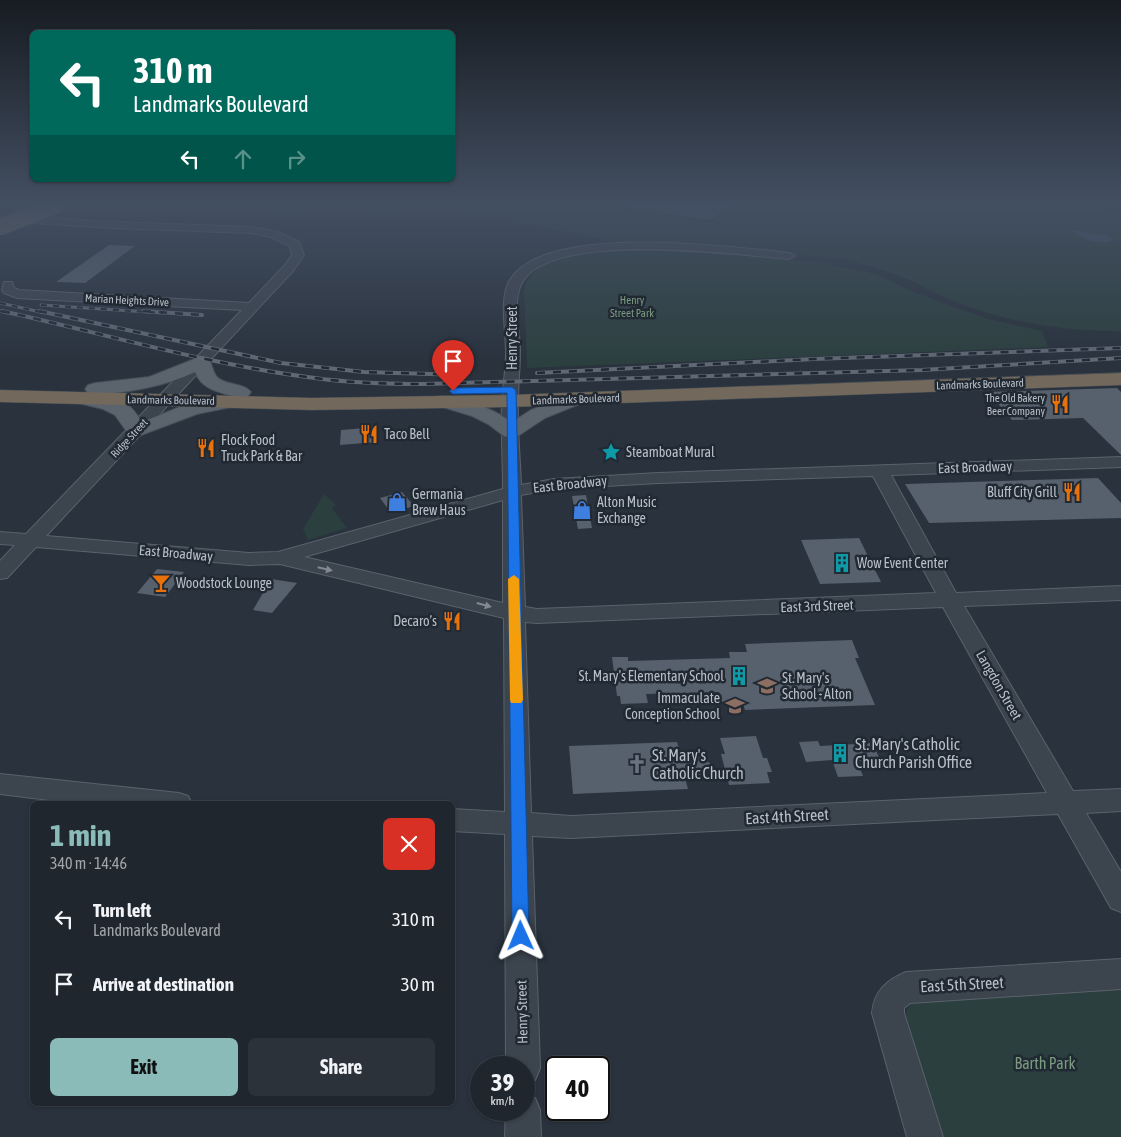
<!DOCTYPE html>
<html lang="en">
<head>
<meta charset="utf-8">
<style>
  body { margin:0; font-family:"Asap Condensed",sans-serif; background:#2c323a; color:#f1f3f6; height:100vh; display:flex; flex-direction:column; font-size:19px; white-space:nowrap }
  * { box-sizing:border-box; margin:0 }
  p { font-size:16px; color:#a1a5aa }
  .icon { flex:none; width:28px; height:28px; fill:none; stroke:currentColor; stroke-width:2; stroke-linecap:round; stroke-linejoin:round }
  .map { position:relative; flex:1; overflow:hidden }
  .sheet { position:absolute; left:30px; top:801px; width:425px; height:305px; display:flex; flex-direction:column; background:#1f262e; border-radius:8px; box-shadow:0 1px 4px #0004,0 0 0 1px #3c434a }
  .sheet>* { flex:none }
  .hud { position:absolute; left:30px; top:30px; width:425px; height:152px; border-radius:8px; box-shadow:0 1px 4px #0004,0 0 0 1px #3c434a; background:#00695c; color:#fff; overflow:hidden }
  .speed { position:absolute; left:470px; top:1056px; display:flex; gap:10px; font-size:25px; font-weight:700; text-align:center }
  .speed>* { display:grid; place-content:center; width:65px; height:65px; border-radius:50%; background:#1f262e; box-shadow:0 1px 4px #0004,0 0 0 1px #3c434a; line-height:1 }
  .speed small { font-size:12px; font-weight:400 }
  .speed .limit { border:2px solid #111; border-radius:8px; background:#fff; color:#111 }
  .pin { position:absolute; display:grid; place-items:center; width:42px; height:42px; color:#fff; margin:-51px -21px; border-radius:50% 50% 50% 0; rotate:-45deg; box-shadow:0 0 5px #0007 }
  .pin .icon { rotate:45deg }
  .me { position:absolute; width:55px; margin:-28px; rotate:359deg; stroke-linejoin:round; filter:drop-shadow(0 0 4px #0008) }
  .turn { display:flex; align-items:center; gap:18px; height:105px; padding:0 20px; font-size:22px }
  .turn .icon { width:65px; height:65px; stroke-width:2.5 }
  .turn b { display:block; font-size:35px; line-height:42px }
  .lanes { display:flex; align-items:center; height:48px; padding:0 20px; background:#0003; justify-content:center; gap:25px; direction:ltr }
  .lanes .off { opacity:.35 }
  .round { display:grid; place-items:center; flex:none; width:52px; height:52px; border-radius:8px; background:#2c323a }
  .overview { display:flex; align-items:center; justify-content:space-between; height:85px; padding:0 20px }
  h1 { font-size:30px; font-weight:700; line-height:38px; color:#8bbbb9 }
  .action { display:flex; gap:10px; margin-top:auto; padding:10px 20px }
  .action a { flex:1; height:58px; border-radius:8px; background:#8bbbb9; color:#111; font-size:20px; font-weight:700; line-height:58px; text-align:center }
  .action a+a { background:#2c323a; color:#f1f3f6 }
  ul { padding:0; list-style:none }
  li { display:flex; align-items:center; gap:15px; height:65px; padding:0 20px }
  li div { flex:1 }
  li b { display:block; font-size:19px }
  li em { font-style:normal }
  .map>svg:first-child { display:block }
  .green { fill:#2c3f3f }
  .water { fill:#415164 }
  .building { fill:#57606d }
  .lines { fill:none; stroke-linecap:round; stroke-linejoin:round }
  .minor-casing { stroke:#5a626b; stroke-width:2 }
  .major-casing { stroke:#464d57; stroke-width:2 }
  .highway-casing { stroke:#474f58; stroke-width:1 }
  .minor { fill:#3c444e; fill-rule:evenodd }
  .major { fill:#5b636d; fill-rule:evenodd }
  .highway { fill:#72685b; fill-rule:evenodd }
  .rail-far1-casing { stroke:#5f6874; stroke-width:3 }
  .rail-casing { stroke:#5f6874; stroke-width:4 }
  .rail-far1 { stroke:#212933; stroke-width:2; stroke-dasharray:6; stroke-linecap:butt }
  .rail { stroke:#212933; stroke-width:2.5; stroke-dasharray:8; stroke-linecap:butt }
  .highway-bridge-casing { stroke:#474f58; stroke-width:18; stroke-linecap:butt }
  .highway-bridge { stroke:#72685b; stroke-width:16 }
  .oneway { fill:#818891 }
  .route { fill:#1a73e8; stroke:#114b97 }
  .slow { fill:#f59e0b }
  .labels { text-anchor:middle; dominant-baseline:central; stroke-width:5; stroke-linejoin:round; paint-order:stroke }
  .far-street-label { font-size:11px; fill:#b9bfc8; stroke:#212933 }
  .far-park-label { font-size:11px; fill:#7a9b81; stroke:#212933 }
  .far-poi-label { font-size:11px; fill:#b9bfc8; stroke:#212933; text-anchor:end }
  .street-label { font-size:14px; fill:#b9bfc8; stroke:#212933 }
  .poi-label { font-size:14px; fill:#b9bfc8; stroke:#212933; text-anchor:start }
  .near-poi-label { font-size:16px; fill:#b9bfc8; stroke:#212933; text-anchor:start }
  .near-street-label { font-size:16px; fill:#b9bfc8; stroke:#212933 }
  .near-park-label { font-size:16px; fill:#7a9b81; stroke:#212933 }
</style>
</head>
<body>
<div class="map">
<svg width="1121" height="1137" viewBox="0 0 1121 1137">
  <rect width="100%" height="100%" fill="#29323d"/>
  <path class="green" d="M 228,205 L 601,205 L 710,223 L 731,205 L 1073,205 L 1121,211 L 1121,331 C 1067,332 1006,322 955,302 C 939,296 923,286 907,279 C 885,270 863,264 841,258 L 611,241 L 541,227 L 467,215 L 278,210 Z
    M 644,248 L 824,263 L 876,274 L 916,293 L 988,319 L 1042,331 L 1048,347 L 527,368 L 524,288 C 540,247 607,250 644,248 Z
    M 324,494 L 336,505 L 332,508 L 347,528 L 308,540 L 303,529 Z
    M 1121,986 L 1121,1137 L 944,1137 L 906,1020 C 906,1010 907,1006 915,1000 Z"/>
  <path class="water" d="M 614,205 L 730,205 L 712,219 L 705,220 Z
    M 1074,230 L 1105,235 L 1113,239 L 1109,242 C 1096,243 1081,240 1071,231 Z"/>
  <path class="building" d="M 109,245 L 135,246 L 85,283 L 56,282 Z
    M 1117,388 L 1121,392 L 1121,455 L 1083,418 L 1012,420 L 988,392 Z
    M 378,427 L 377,442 L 340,445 L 341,430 Z
    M 1098,478 L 1121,503 L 1121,518 L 929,523 L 905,484 Z
    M 402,492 L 414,506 L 391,513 L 380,498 Z
    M 586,495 L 592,528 L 578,529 L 572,496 Z
    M 859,538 L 881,582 L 820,584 L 801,540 Z
    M 157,569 L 184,572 L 165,597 L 137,593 Z
    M 271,579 L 297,583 L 272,613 L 253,610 Z
    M 852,640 L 859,658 L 855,658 L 875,705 L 745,710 L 743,704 L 722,704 L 719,692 L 646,694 L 648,703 L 621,704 L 620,696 L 617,696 L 612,657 L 628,657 L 628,661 L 730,658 L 729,652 L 747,652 L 745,644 Z
    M 756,736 L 763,758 L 767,758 L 772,772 L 767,772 L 770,783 L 729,785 L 721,754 L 725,754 L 720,738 Z
    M 818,741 L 820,746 L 873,743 L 880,760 L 857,761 L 863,776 L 838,777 L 832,760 L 806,762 L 799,742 Z
    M 677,742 L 680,752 L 692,751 L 711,764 L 698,777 L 685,778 L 688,789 L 573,794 L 569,746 Z"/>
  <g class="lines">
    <g class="minor-casing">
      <path id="minor" d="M 0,215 L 113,222 L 251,227 L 278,232 L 299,242 L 304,255 L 293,271 L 46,536 L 249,553 L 278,552 L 503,489 C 503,460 501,431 502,402 C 503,386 506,369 506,353 C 506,332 501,309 506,289 C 527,219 733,247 789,253 L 795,256 L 789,259 C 738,255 541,228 520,287 C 513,307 520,331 520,351 C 520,368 518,384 518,401 C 517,428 520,457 521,485 L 554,479 L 658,473 L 1121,457 L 1121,467 L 891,475 L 956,593 L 1121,586 L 1121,600 L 964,606 L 1073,791 L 1121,789 L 1121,811 L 1086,813 L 1121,872 L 1121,912 L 1111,908 L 1058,814 L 571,838 L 532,836 L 540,1068 L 535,1080 L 524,1084 L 524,1068 L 506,1068 L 505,834 L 452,831 L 452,809 L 505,812 L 504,618 L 280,564 L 249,565 L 36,547 L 7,578 L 0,579 L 0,561 L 15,545 L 0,544 L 0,532 L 26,534 L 242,310 L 17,298 L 4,293 L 2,290 L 4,282 L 12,282 L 14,288 L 19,290 L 249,303 L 285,265 L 292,255 L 290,246 L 271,237 L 251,233 L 113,228 L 0,221 ZM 873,476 L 936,593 L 537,609 L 525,607 L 521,495 L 554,489 L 658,483 ZM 503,500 L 503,603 L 304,557 ZM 943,607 L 1047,793 L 571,816 L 531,813 L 525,622 L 537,623 Z
        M 0,774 L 179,793 L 188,796 L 192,804 L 82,804 L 0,794 Z
        M 1121,959 L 1121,989 L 910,1003 L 904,1008 L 904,1013 L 943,1137 L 907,1137 L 872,1013 C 874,991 887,980 906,972 Z
        M 524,1093 L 535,1098 L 540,1110 L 541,1137 L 505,1137 L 506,1110 L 524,1110 Z"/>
    </g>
    <g class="major-casing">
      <path id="major" d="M 202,356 L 208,357 C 212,363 212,371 217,377 C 226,386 243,382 251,392 L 248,396 L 241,398 L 244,401 L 241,405 L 197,414 L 136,437 L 129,435 L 115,415 L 103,409 L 78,403 L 75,399 L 78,395 C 92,392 117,398 129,406 C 134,410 138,416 142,422 L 185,405 L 232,396 C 216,391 202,389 195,372 C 163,387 130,392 95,395 L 88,393 L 85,389 L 88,385 L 95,383 L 149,377 Z
        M 575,393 L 582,395 L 585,399 L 582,403 L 545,418 L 518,436 L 511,438 L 504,436 L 488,424 L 472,416 L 436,405 L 433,401 L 436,397 C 456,392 495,410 512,422 L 531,410 Z"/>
    </g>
    <g class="highway-casing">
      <path id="highway" d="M 1121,373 L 1121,385 L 510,407 L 312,410 L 0,402 L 0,390 L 312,398 L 510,395 Z"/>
    </g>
    <use href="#minor" class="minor"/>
    <use href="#major" class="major"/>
    <use href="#highway" class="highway"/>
    <g class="rail-far1-casing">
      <path id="rail-far1" d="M 0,215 L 3,214
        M 0,303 L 45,313
        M 41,305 L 163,313
        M 0,311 L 7,313"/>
    </g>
    <g class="rail-casing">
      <path id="rail" d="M 2,311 C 106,334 209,365 315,378 C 351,383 388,384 425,384 L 922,370 L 1121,358
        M 39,311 L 281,363 L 364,372 L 464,375
        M 143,311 L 202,315
        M 537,373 L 814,359 L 1121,348"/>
    </g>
    <use href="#rail-far1" class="rail-far1"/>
    <use href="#rail" class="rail"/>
    <g class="highway-bridge-casing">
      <path id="highway-bridge" d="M 0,227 L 57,205"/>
    </g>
    <use href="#highway-bridge" class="highway-bridge"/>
  </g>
  <defs><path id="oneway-solid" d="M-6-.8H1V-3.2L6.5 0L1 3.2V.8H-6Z" transform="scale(1.25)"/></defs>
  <g class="oneway">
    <use href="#oneway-solid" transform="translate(325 569) rotate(13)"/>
    <use href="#oneway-solid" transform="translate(484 605) rotate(15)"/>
  </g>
  <linearGradient id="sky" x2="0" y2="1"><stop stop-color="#171c22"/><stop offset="0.56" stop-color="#434f62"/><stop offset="1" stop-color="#434f62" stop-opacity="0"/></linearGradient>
  <rect width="1121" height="364" fill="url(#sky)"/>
  <path class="route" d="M 512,387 L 516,390 L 529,936 L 527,942 L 521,944 L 515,942 L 512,936 L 507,393 L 453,394 L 449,391 L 453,388 Z"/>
  <path class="slow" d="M 514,575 L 519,579 L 523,700 L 521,703 L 511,703 L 510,700 L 508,579 Z"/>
  <defs>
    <g id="restaurant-bare" transform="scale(1.5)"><path d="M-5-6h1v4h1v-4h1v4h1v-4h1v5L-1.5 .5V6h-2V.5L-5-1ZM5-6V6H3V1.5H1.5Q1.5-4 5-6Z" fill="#e8710a" stroke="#212933" stroke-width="2.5" paint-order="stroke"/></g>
    <g id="sight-bare" transform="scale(1.5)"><path d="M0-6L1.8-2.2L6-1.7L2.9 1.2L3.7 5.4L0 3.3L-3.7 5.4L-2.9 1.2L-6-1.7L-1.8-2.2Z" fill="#0f9aa8" stroke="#212933" stroke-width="2.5" paint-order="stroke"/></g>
    <g id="shop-bare" transform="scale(1.5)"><path d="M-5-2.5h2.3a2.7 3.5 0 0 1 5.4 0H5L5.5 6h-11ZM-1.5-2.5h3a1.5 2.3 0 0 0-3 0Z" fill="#3f7fe0" stroke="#212933" stroke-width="2.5" paint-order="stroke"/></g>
    <g id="building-bare" transform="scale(1.5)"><path d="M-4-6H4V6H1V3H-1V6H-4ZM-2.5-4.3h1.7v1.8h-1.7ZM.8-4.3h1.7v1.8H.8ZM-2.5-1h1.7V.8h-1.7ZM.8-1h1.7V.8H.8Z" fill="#0f9aa8" stroke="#212933" stroke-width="2.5" paint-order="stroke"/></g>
    <g id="bar-bare" transform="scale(1.5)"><path d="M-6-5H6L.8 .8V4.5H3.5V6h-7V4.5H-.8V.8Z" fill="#e8710a" stroke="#212933" stroke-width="2.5" paint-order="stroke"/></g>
    <g id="school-bare" transform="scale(1.5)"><path d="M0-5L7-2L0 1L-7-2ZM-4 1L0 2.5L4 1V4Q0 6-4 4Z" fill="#8d6e63" stroke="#212933" stroke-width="2.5" paint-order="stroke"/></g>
    <g id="church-bare" transform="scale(1.5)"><path d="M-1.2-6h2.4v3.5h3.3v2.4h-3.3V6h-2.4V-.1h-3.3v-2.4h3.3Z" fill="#6b7280" stroke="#212933" stroke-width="2.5" paint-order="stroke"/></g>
  </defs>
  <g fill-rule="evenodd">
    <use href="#restaurant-bare" x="1060" y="404"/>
    <use href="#restaurant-bare" x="369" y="434"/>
    <use href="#restaurant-bare" x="206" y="448"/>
    <use href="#sight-bare" x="611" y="452"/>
    <use href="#restaurant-bare" x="1072" y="492"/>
    <use href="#shop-bare" x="397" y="502"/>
    <use href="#shop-bare" x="582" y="510"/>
    <use href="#building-bare" x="842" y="563"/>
    <use href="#bar-bare" x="161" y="583"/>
    <use href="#restaurant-bare" x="452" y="621"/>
    <use href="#building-bare" x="739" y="676"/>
    <use href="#school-bare" x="767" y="686"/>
    <use href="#school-bare" x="735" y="706"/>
    <use href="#building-bare" x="840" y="753"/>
    <use href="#church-bare" x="637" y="764"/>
  </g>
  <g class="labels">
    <g class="far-street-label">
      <text transform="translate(127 300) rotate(3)">Marian Heights Drive</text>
      <text transform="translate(980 384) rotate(-2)">Landmarks Boulevard</text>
      <text transform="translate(576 399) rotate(-2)">Landmarks Boulevard</text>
      <text transform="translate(171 400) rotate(1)">Landmarks Boulevard</text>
      <text transform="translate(129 438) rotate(-47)">Ridge Street</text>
    </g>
    <g class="far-park-label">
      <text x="632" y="300">Henry<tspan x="632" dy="13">Street Park</tspan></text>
    </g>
    <g class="far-poi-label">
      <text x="1045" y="398">The Old Bakery<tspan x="1045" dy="13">Beer Company</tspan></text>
    </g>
    <g class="street-label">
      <text transform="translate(512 338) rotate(-90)">Henry Street</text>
      <text transform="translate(975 467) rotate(-2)">East Broadway</text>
      <text transform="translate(570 484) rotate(-6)">East Broadway</text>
      <text transform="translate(176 553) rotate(5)">East Broadway</text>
      <text transform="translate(817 606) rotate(-2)">East 3rd Street</text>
      <text transform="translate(999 685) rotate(60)">Langdon Street</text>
      <text transform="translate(522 1012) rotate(-91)">Henry Street</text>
    </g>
    <g class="poi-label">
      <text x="384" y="434">Taco Bell</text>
      <text x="221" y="440">Flock Food<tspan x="221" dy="16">Truck Park &amp; Bar</tspan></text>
      <text x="626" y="452">Steamboat Mural</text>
      <text x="1057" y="492" text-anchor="end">Bluff City Grill</text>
      <text x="412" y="494">Germania<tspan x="412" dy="16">Brew Haus</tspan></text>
      <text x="597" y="502">Alton Music<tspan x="597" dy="16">Exchange</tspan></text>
      <text x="857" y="563">Wow Event Center</text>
      <text x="176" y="583">Woodstock Lounge</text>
      <text x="437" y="621" text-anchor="end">Decaro’s</text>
      <text x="724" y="676" text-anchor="end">St. Mary's Elementary School</text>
      <text x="782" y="678">St. Mary's<tspan x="782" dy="16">School - Alton</tspan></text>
      <text x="720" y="698" text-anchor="end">Immaculate<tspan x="720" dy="16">Conception School</tspan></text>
    </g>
    <g class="near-poi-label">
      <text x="855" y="744">St. Mary's Catholic<tspan x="855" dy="18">Church Parish Office</tspan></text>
      <text x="652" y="755">St. Mary's<tspan x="652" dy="18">Catholic Church</tspan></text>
    </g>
    <g class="near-street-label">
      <text transform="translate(787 816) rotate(-3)">East 4th Street</text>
      <text transform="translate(962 984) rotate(-3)">East 5th Street</text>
    </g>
    <g class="near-park-label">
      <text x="1045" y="1063">Barth Park</text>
    </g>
  </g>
</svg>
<div class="speed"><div>39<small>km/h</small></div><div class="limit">40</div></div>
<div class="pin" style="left:453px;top:391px;background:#d93025"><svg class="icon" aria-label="arrive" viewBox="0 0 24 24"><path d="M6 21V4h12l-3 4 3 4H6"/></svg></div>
<svg class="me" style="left:521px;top:936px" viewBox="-20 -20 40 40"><path d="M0-17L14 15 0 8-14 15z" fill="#1a73e8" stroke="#fff" stroke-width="4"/></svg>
<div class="hud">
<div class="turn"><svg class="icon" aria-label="left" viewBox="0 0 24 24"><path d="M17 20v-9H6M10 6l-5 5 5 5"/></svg><div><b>310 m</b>Landmarks Boulevard</div></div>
<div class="lanes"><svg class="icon" aria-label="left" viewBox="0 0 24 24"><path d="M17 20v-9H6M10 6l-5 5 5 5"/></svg><svg class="icon off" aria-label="ahead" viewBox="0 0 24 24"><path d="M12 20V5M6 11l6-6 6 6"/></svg><svg class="icon off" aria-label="right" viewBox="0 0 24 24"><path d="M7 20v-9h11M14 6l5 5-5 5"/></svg></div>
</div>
<section class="sheet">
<div class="overview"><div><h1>1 min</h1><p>340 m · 14:46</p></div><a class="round" style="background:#d93025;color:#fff"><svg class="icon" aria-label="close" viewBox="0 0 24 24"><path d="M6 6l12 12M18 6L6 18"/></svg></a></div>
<ul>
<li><svg class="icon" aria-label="left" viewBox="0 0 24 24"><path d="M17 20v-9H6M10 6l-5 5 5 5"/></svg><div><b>Turn left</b><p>Landmarks Boulevard</p></div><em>310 m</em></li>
<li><svg class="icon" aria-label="arrive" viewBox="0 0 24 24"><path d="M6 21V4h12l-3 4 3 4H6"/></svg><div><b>Arrive at destination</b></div><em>30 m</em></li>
</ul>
<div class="action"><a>Exit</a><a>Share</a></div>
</section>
</div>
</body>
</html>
